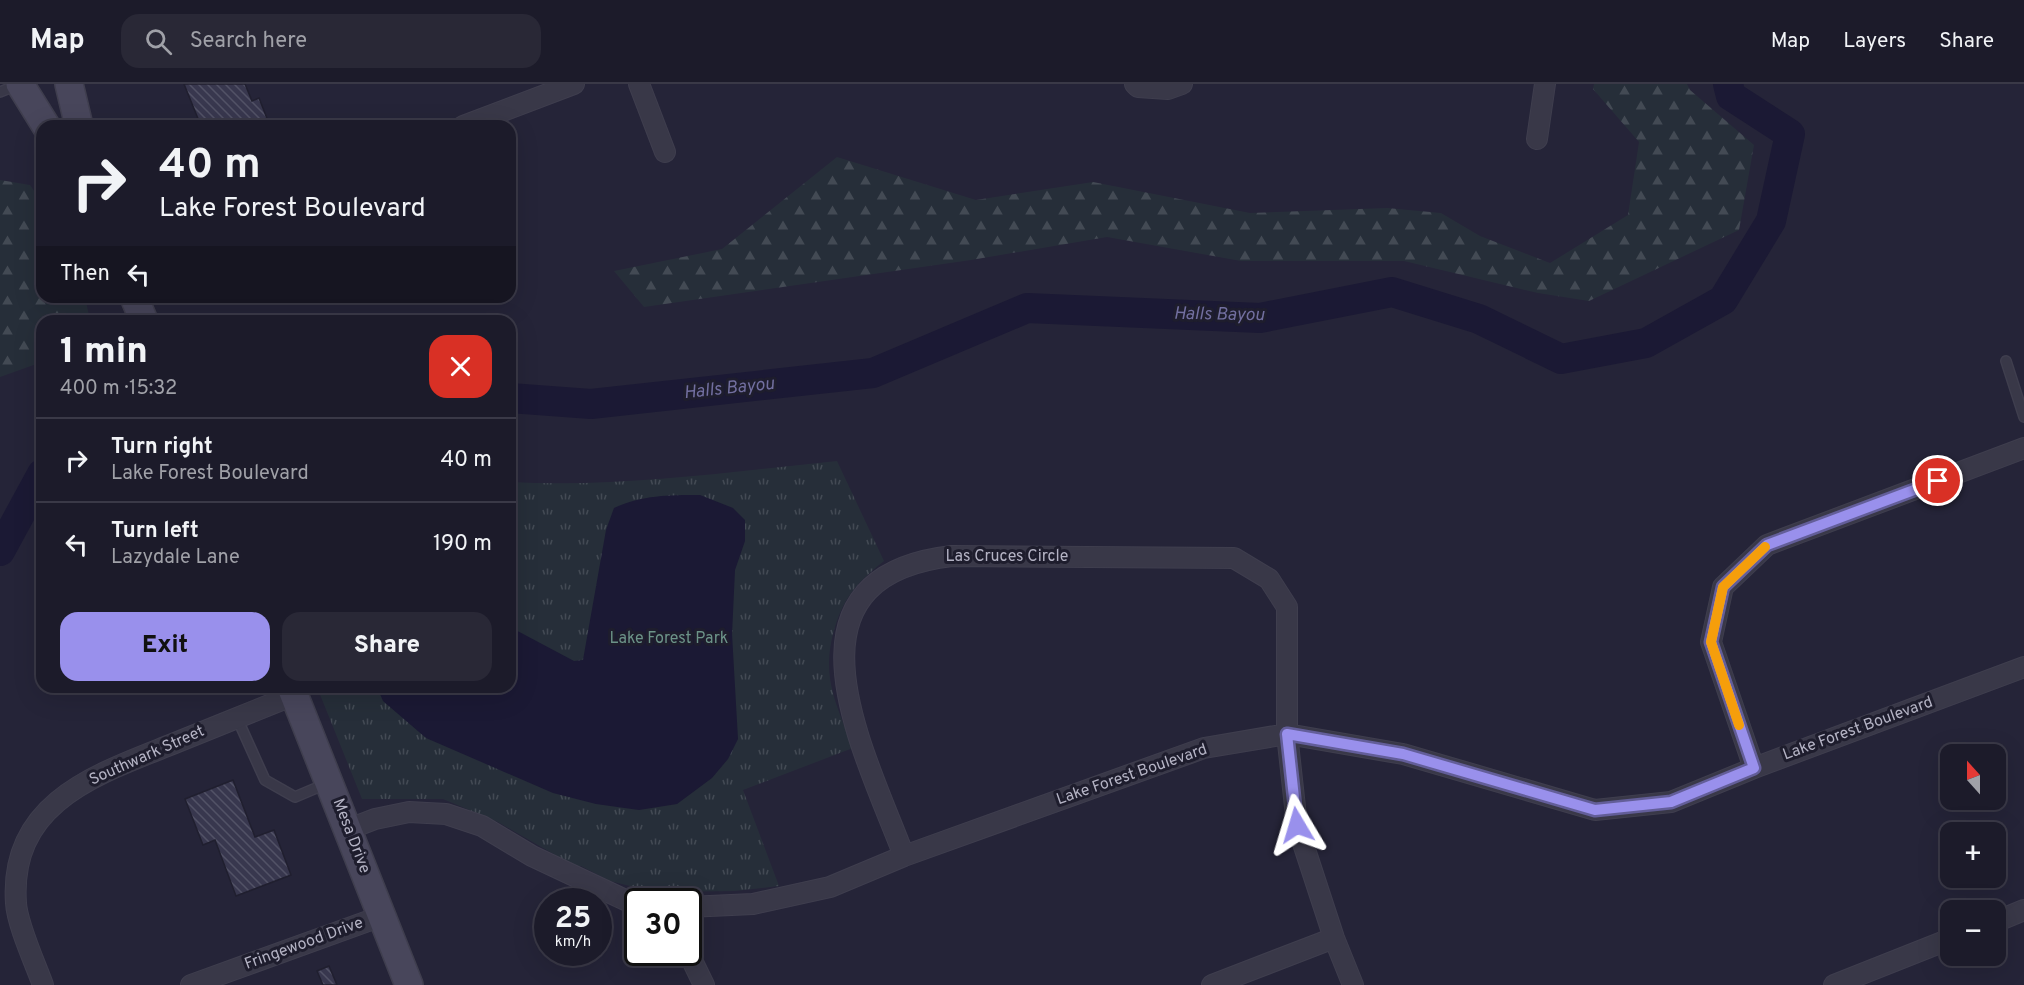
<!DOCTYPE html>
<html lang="en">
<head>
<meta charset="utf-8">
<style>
  body { margin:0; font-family:Overpass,sans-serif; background:#292836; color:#f1f3f6; height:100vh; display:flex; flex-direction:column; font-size:22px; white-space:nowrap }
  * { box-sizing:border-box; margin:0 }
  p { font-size:20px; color:#a0a1a8 }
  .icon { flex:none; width:33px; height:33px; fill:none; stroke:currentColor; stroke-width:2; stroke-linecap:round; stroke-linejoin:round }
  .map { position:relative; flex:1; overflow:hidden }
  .panel { position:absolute; left:36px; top:231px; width:480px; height:378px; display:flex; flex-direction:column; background:#1c1b2a; border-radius:18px; box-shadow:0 6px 24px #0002,0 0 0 2px #3a3947 }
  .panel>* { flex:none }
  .guide { position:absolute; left:36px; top:36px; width:480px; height:183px; border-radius:18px; box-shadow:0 6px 24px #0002,0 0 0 2px #3a3947; background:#1c1b2a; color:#f1f3f6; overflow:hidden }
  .needle { width:39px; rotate:339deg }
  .controls { position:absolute; left:1940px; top:660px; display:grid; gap:12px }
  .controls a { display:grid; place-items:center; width:66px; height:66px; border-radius:12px; background:#1c1b2a; box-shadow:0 6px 24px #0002,0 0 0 2px #3a3947; font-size:30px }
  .speed { position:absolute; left:534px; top:804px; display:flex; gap:12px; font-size:30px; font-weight:700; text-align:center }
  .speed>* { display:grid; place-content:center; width:78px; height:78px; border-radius:50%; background:#1c1b2a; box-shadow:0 6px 24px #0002,0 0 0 2px #3a3947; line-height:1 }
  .speed small { font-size:15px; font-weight:400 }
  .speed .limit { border:3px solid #111; border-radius:9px; background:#fff; color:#111 }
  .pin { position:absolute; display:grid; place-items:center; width:51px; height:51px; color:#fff; margin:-26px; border:3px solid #fff; border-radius:50%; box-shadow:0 2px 6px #0007 }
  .me { position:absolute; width:66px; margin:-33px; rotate:353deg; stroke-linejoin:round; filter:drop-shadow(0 0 4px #0008) }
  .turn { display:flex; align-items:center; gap:21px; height:126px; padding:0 24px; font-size:27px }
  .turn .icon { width:78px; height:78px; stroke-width:2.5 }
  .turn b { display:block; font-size:42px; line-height:51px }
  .then { display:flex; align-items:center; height:57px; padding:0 24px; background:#0003; gap:12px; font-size:22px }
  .round { display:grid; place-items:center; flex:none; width:63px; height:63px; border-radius:18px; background:#292836 }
  .head { display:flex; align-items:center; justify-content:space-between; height:102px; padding:0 24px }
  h1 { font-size:36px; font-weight:800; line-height:45px }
  .primary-button { display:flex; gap:12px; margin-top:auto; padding:12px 24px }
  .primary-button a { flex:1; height:69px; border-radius:18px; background:#9990ec; color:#111; font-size:24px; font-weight:800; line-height:69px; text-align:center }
  .primary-button a+a { background:#292836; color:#f1f3f6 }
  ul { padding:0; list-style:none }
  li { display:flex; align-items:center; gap:18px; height:84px; padding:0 24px; border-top:2px solid #3a3947 }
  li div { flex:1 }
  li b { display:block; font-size:22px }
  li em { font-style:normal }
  header { display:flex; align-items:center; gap:36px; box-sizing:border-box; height:84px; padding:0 30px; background:#1c1b2a; border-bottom:2px solid #3a3947 }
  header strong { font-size:28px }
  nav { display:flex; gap:33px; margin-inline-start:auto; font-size:21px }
  .search { width:420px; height:54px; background:#292836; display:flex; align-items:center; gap:15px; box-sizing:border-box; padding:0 21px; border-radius:18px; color:#a0a1a8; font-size:22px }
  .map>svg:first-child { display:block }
  .grass { fill:url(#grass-tufts) }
  .forest { fill:url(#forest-firs) }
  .water { fill:#1b1934 }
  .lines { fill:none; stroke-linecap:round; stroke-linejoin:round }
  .river { stroke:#1b1934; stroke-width:30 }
  .building { fill:url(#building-back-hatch); stroke:#201f2f; stroke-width:1.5 }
  .lane-casing { stroke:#3f3e4e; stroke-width:12 }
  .street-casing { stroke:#3f3e4e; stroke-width:22 }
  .secondary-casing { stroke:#3f3e4e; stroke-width:30 }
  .lane { stroke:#393848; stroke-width:9 }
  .street { stroke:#393848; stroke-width:20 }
  .secondary { stroke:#48465b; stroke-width:27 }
  .route-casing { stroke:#635e99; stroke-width:15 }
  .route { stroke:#9990ec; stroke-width:10 }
  .slow { stroke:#f59e0b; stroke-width:10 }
  .labels { text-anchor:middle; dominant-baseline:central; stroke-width:6; stroke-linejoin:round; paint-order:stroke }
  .street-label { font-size:16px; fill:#b4b3c4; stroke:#1e1d2d }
  .park-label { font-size:16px; fill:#6c9388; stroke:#1e1d2d }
  .water-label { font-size:18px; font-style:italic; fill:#726fa0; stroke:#1e1d2d }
</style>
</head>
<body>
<header>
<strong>Map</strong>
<div class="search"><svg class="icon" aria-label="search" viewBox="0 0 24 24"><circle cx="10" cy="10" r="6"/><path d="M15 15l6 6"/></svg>Search here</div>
<nav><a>Map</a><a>Layers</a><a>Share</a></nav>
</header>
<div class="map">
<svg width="2024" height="901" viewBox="0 0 2024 901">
  <defs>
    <pattern id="grass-tufts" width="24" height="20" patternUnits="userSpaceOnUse" patternTransform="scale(1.5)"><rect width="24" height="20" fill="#262e39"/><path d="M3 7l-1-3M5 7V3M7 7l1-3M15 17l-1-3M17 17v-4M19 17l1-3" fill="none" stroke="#434a54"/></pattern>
    <pattern id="forest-firs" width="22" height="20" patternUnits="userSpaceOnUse" patternTransform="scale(1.5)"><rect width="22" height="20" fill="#262e39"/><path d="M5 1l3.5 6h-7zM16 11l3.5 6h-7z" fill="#434a54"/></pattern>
    <pattern id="building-back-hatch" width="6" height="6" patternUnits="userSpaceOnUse" patternTransform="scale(1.5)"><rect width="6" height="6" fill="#38374e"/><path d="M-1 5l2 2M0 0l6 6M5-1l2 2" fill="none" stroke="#525266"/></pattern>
  </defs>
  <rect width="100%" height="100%" fill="#252438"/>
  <path class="grass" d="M 837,377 L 884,477 C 858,498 845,511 835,543 C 820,592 836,619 853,664 L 743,706 L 779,802 L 735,807 L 654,808 L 610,797 L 581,782 L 576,783 L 498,738 L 443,715 L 362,715 L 317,603 L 510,603 L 510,398 C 619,404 729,388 837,377 Z"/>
  <path class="forest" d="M 1594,0 L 1687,0 L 1690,6 L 1754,61 L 1739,146 L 1589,217 L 1538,209 L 1404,177 L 1241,177 L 1107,153 L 971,176 L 644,223 L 614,187 L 722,165 L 837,73 L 976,116 L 1093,98 L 1250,129 L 1387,124 L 1441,129 L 1480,152 L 1550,179 L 1628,131 L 1639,58 L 1593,5 Z
    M 0,96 L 30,101 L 42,118 L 42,213 L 85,213 L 90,237 L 42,237 L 42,278 L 0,293 Z"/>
  <path class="water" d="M 700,411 L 733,424 L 745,436 L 745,457 L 735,486 L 732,550 L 738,655 L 728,675 L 712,694 L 677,720 L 639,726 L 596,720 L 553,709 L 426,654 L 383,617 L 377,603 L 510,603 L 510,543 L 574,577 L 583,576 L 606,446 L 614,424 C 642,411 669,411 700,411 Z"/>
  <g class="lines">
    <path class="river" d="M 510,314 L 591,320 L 873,289 L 1027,224 L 1260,234 L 1392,208 L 1479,235 L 1561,275 L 1646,259 L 1723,216 L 1771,137 L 1790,50 L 1731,12 L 1728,0
      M 0,467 L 42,390"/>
  </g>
  <path class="building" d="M 184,0 L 245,0 L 252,17 L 259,14 L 268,37 L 257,42 L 201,42 Z
    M 233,696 L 255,753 L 274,746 L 291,791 L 236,812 L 215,756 L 203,761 L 185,715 Z
    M 329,882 L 337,901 L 323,901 L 317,887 Z"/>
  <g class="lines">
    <g class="lane-casing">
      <path id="lane" d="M 0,8 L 17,1
        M 2006,277 L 2024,333
        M 237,634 L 265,696 L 295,713 L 328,699"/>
    </g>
    <g class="street-casing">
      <path id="street" d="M 639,0 L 665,68
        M 1135,0 L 1138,3 L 1168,5 L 1182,0
        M 463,42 L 574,0
        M 1537,55 L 1545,0
        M 1754,684 L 1711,558 L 1723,503 L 1767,461 L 2024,364
        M 349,745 L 375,735 L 409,728 L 446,730 L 482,742 L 532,772 L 638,822
        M 904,772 C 865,668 770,493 952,472 L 1234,474 L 1269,495 L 1287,523 L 1287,650 L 1297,741 L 1334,854 L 1353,901
        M 688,823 L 753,820 L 830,803 L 904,772 L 1204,664 L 1287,650 L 1403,670 L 1595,726 L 1671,718 L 1754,684 L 2024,583
        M 1995,838 L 2024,826
        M 688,868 L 704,901
        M 43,901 C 35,879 17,840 16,819 C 9,717 98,690 175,659 C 215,643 254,627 294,611
        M 191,901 L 382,832
        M 1212,901 L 1334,854
        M 1834,901 L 1950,855"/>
    </g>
    <g class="secondary-casing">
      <path id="secondary" d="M 20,0 L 46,42
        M 69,0 L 79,42
        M 134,213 L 144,237
        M 291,603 L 409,901"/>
    </g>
    <use href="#lane" class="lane"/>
    <use href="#street" class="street"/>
    <use href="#secondary" class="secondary"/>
  </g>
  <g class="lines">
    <g class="route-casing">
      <path id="route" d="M 1297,741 L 1287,650 L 1403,670 L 1595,726 L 1671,718 L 1754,684 L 1711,558 L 1723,503 L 1767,461 L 1938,397"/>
    </g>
    <use href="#route" class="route"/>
    <path class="slow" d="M 1739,641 L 1711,558 L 1723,503 L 1765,463"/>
  </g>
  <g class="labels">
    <g class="street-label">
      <text x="1007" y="473">Las Cruces Circle</text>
      <text transform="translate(1858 645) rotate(-20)">Lake Forest Boulevard</text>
      <text transform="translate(147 672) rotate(-24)">Southwark Street</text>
      <text transform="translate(1132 691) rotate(-19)">Lake Forest Boulevard</text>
      <text transform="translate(351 752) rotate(69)">Mesa Drive</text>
      <text transform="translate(304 860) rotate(-20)">Fringewood Drive</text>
    </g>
    <g class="park-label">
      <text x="669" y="555">Lake Forest Park</text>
    </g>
    <g class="water-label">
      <text transform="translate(1219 231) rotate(1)">Halls Bayou</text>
      <text transform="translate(729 305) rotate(-6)">Halls Bayou</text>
    </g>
  </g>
</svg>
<div class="controls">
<a><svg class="needle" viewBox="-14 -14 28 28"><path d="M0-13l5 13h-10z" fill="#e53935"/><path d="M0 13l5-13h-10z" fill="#a0a1a8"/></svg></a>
<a>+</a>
<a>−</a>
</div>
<div class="speed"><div>25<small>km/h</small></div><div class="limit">30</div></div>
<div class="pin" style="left:1938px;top:397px;background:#d93025"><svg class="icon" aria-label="arrive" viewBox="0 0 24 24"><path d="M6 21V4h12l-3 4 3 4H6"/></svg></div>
<svg class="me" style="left:1297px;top:741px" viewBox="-20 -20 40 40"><path d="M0-17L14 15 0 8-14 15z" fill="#9990ec" stroke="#fff" stroke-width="4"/></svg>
<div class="guide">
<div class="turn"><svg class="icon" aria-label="right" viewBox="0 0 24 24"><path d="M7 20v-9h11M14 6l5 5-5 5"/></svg><div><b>40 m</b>Lake Forest Boulevard</div></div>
<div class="then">Then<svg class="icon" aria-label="left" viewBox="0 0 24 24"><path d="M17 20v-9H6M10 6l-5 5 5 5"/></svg></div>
</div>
<section class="panel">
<div class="head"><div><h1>1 min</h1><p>400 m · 15:32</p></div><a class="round" style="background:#d93025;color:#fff"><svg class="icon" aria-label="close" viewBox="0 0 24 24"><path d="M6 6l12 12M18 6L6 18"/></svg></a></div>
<ul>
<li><svg class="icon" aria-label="right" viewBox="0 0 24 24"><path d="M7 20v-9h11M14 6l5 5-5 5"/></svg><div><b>Turn right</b><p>Lake Forest Boulevard</p></div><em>40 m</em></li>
<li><svg class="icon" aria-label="left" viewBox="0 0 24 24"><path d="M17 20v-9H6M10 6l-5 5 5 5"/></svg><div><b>Turn left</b><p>Lazydale Lane</p></div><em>190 m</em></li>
</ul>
<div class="primary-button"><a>Exit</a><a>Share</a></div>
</section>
</div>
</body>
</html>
